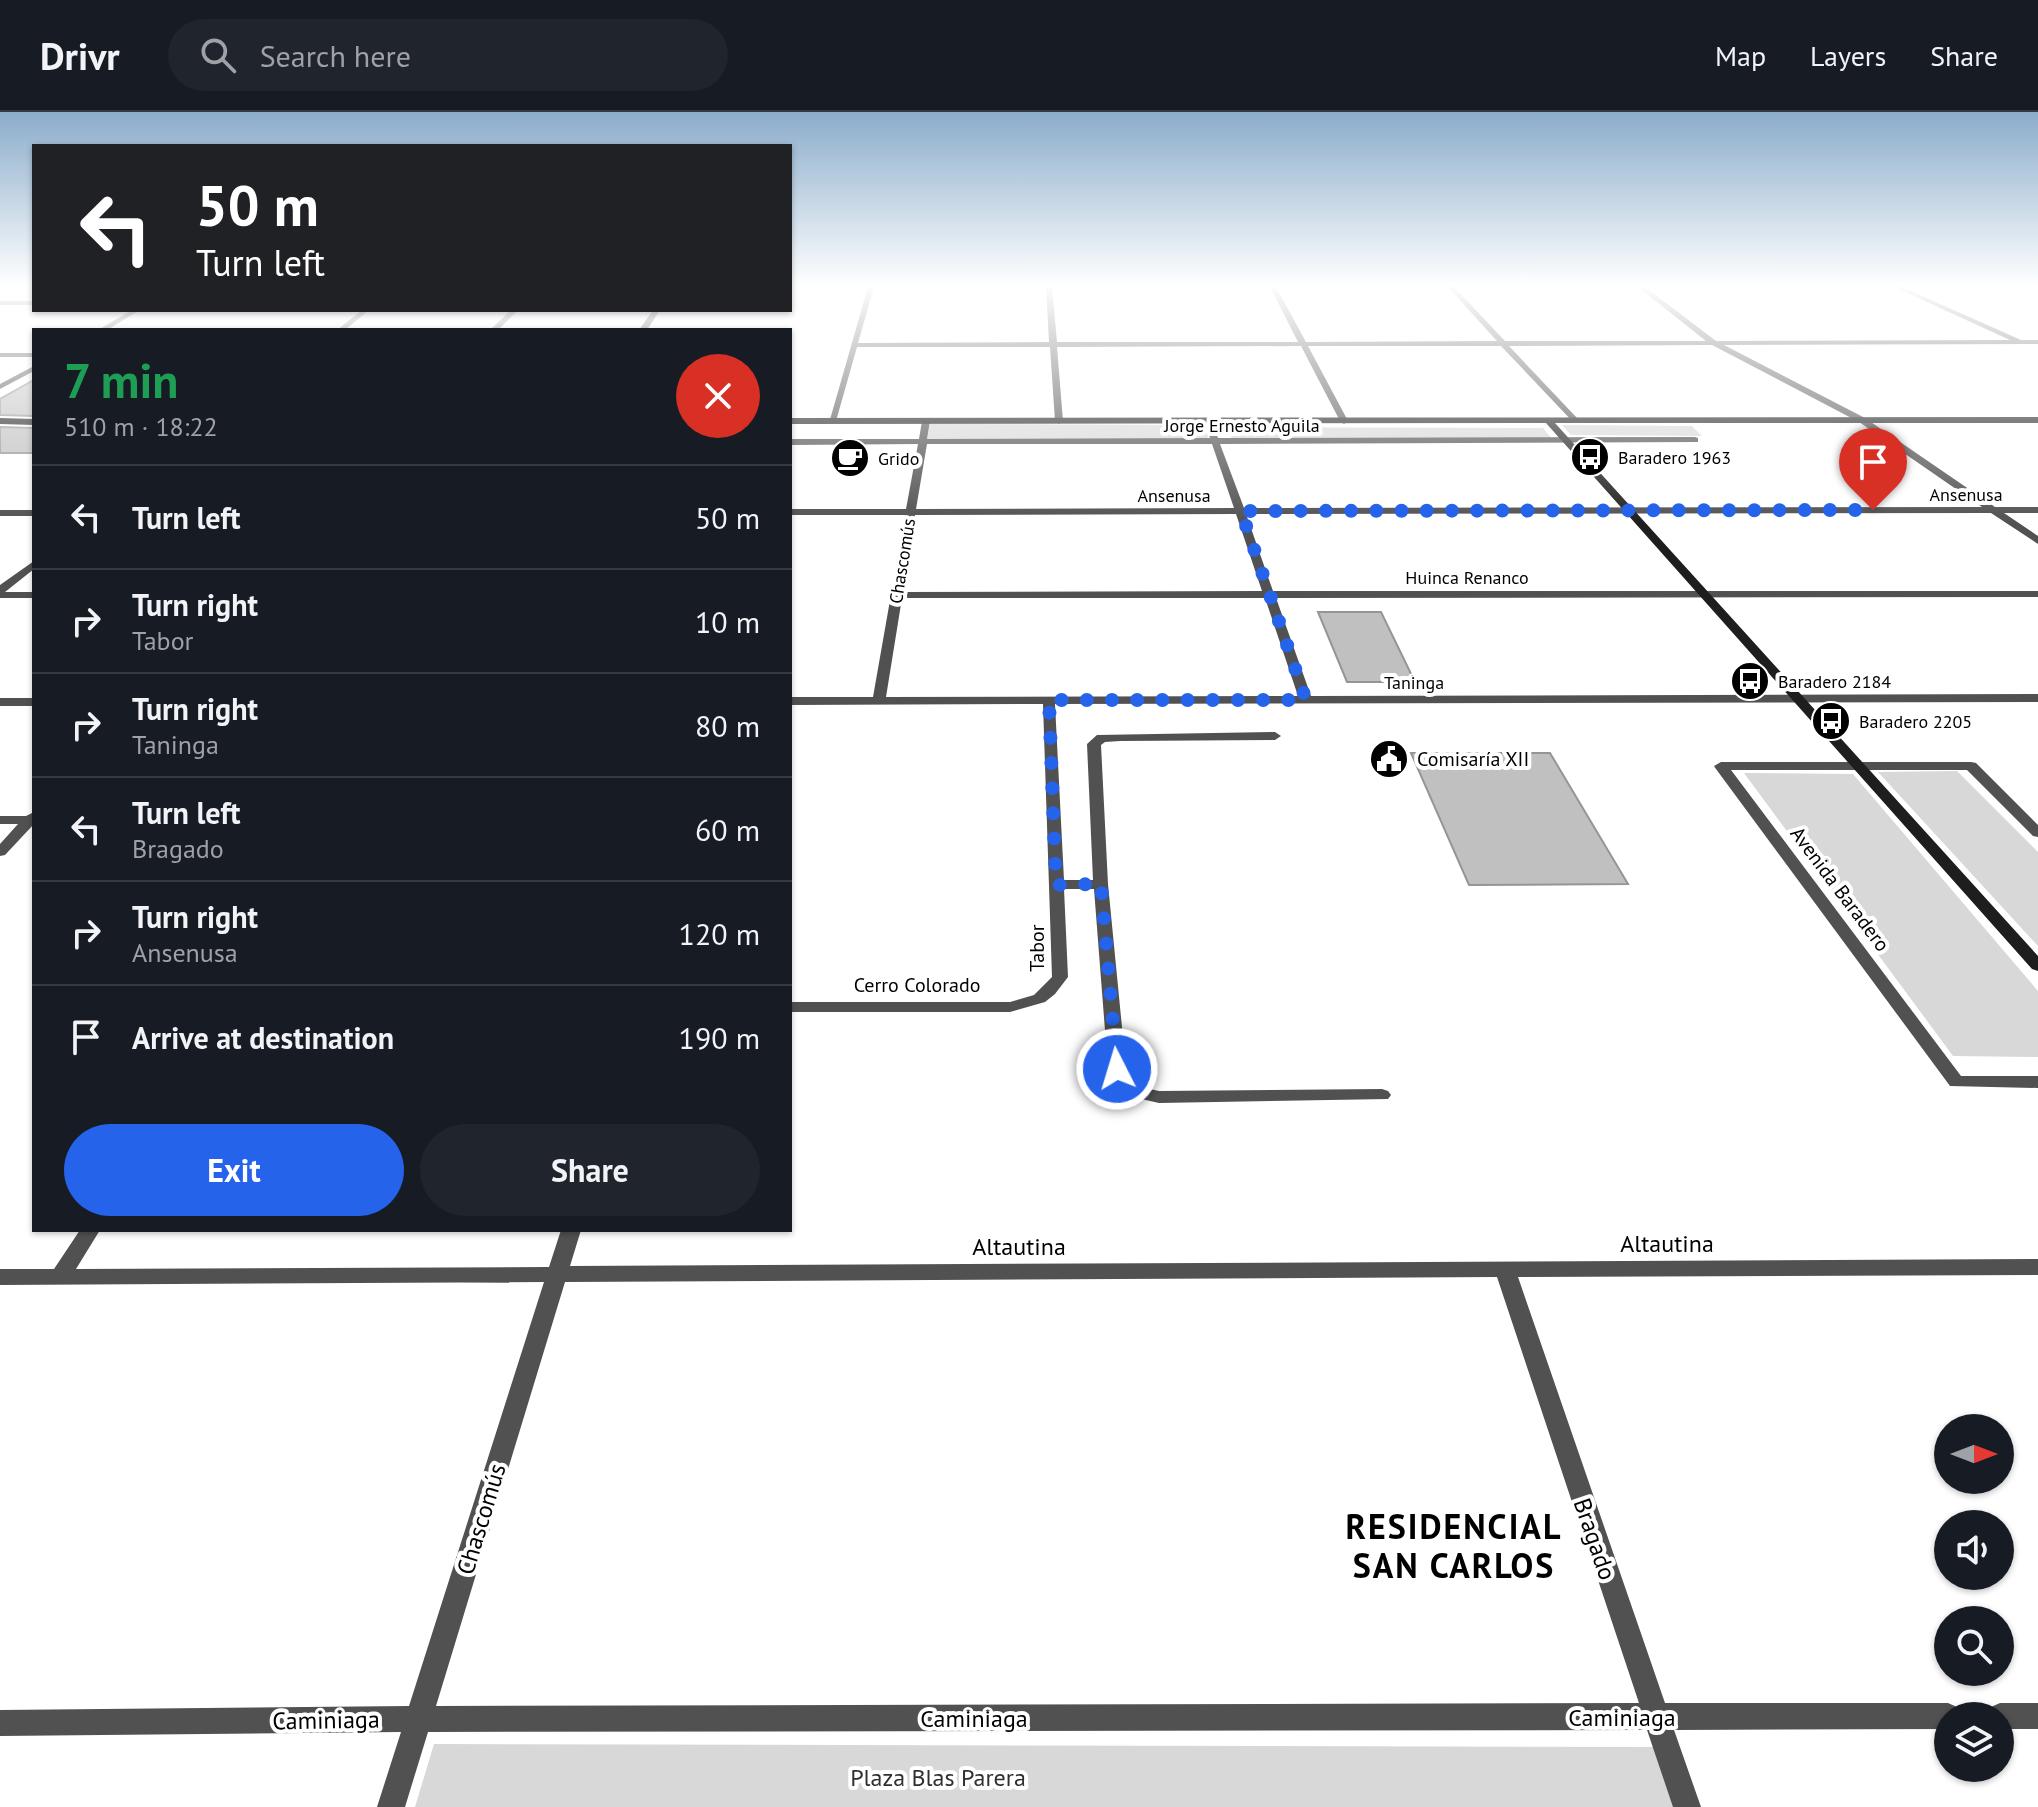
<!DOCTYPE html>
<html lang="en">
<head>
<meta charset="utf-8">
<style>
  body { margin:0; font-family:"PT Sans",sans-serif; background:#20242c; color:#f1f3f6; height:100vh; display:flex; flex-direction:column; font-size:30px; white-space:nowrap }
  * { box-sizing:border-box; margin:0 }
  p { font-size:26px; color:#9ea1a6 }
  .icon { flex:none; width:44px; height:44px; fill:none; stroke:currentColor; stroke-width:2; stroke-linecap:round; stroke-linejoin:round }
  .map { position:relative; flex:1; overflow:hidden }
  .drawer { position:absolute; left:32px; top:216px; width:760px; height:904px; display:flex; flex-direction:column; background:#171b24; border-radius:0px; box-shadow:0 2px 6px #0004 }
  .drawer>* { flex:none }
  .top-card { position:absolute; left:32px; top:32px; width:760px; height:168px; border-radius:0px; box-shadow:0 2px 6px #0004; background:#202124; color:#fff; overflow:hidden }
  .needle { width:52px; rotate:90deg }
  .fabs { position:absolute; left:1934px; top:1302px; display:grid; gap:16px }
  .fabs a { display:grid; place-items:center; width:80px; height:80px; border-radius:50%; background:#171b24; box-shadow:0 2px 6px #0004; font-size:40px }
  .pin { position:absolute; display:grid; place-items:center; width:68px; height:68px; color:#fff; margin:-82px -34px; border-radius:50% 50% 50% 0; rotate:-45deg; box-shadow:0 0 8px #0007 }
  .pin .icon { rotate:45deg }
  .me { position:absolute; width:88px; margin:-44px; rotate:355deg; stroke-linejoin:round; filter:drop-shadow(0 0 6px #0008) }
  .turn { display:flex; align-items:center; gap:28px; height:168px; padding:0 32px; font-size:36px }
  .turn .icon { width:104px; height:104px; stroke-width:2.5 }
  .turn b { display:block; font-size:56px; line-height:68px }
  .round { display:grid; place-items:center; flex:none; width:84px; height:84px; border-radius:42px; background:#20242c }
  .summary { display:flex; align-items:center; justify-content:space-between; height:136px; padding:0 32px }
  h1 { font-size:48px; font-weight:600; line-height:60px; color:#1e9e55 }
  .cta { display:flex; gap:16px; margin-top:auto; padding:16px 32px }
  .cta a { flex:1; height:92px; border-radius:48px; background:#2563eb; color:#fff; font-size:32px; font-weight:600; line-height:92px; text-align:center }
  .cta a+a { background:#20242c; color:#f1f3f6 }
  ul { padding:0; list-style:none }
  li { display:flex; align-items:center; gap:24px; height:104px; padding:0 32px; border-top:2px solid #363941 }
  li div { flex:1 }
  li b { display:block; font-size:30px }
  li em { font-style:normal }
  header { display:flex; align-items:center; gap:48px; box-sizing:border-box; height:112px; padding:0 40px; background:#171b24; border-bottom:2px solid #363941 }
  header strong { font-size:38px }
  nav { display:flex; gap:44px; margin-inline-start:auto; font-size:28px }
  .search { width:560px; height:72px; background:#20242c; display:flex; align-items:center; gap:20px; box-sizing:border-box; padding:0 28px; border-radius:44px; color:#9ea1a6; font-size:30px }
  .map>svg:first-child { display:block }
  .green { fill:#d8d8d8 }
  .building { fill:#c0c0c0; stroke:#959595; stroke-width:2 }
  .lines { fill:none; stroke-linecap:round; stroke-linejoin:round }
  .service { fill:#515151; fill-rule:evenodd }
  .minor { fill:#515151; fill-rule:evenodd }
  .secondary { fill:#1e1e1e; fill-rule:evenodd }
  .route { stroke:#2563eb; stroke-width:14; stroke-dasharray:0 25.2 }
  .labels { text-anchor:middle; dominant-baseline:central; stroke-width:8; stroke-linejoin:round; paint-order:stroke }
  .far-street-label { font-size:18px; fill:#000; stroke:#fff }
  .far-poi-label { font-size:18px; fill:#000; stroke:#fff; text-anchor:start }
  .poi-label { font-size:20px; fill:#000; stroke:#fff; text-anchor:start }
  .street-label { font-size:20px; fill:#000; stroke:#fff }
  .near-street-label { font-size:24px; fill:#000; stroke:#fff }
  .near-park-label { font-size:24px; fill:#2f2f2f; stroke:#fff }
  .near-district-label { font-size:34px; font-weight:bold; letter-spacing:2px; fill:#000; stroke:#fff }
</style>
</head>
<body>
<header>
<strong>Drivr</strong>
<div class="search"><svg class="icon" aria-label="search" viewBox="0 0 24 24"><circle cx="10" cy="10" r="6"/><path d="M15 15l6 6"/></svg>Search here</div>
<nav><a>Map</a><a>Layers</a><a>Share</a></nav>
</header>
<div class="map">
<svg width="2038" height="1695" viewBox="0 0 2038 1695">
  <rect width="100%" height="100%" fill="#fff"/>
  <path class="green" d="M 930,312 L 1204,313 L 1209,327 L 927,327 Z
    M 1562,313 L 1692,314 L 1702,324 L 1571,323 Z
    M 1228,315 L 1543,316 L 1553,328 L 1232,327 Z
    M 1957,659 L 2038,740 L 2038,834 L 1878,660 Z
    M 1744,661 L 1853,662 L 2038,879 L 2038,945 L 1953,944 Z
    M 434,1632 L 1672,1635 L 1693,1695 L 415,1695 Z"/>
  <path class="building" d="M 34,268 L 34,304 L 0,303 L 0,287 Z
    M 0,315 L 34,316 L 34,341 L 0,341 Z
    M 1318,500 L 1381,500 L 1415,570 L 1347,570 Z
    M 1411,641 L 1550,641 L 1628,772 L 1469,773 Z"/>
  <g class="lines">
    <path class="service" d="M 0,398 L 34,398 L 34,404 L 0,404 Z"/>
    <path class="minor" d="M 868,175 L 874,175 L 858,231 L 1049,230 L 1046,175 L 1052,175 L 1057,230 L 1298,230 L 1270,175 L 1276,175 L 1306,230 L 1497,229 L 1448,175 L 1454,175 L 1505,229 L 1706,229 L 1638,175 L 1645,175 L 1716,229 L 2010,228 L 1894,175 L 1902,175 L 2021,228 L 2038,228 L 2038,232 L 1724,233 L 1865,306 L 1995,395 L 2038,395 L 2038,401 L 2004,401 L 2038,424 L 2038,432 L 1991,401 L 1246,402 L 1273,479 L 2038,479 L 2038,485 L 1276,486 L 1311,584 L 2038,582 L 2038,590 L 1055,592 L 1064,768 L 1093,768 L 1087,632 L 1097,623 L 1275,620 L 1281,624 L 1275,628 L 1120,629 L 1105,630 L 1101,633 L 1108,772 L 1126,956 L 1140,975 L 1159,979 L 1382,977 L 1388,979 L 1391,983 L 1388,987 L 1159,991 L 1128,984 L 1108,957 L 1094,777 L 1064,777 L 1068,865 L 1055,882 L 1045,890 L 1010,900 L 790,900 L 790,890 L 1010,890 L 1034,883 L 1052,865 L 1043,592 L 790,593 L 790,585 L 873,585 L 905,403 L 790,403 L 790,397 L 906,397 L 918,332 L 790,333 L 790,327 L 919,327 L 922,309 L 926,306 L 930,309 L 927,327 L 1210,326 L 1204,309 L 1208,306 L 1212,309 L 1218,326 L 1695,325 L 1698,326 L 1698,330 L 1220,332 L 1244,396 L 1982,395 L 1859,310 L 1712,233 L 1509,234 L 1577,306 L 1577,310 L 1574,311 L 1501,234 L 1308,234 L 1348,309 L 1344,312 L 1340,309 L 1301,234 L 1057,235 L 1063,309 L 1059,312 L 1055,309 L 1050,235 L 857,235 L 836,309 L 829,311 ZM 927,332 L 1212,332 L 1234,396 L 916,397 ZM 1236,402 L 1262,479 L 903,480 L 915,403 ZM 902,486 L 1265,486 L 1298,584 L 886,585 Z
      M 0,189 L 34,189 L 34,193 L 0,193 Z
      M 132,198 L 140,198 L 107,218 L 98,218 Z
      M 362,198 L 369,198 L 345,218 L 337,218 Z
      M 511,198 L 518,198 L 498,218 L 490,218 Z
      M 0,241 L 34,241 L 34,245 L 0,245 Z
      M 34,254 L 34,259 L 0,277 L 0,272 Z
      M 34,449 L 34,457 L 5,480 L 34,480 L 34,486 L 0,486 L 0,473 Z
      M 0,586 L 34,586 L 34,594 L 0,594 Z
      M 1721,650 L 1971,650 L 1976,651 L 2038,713 L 2038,725 L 2033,724 L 1967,658 L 1731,658 L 1961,964 L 2038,964 L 2038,976 L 1950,974 L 1716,657 L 1714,654 Z
      M 34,700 L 34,712 L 5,743 L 0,744 L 0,732 L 18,712 L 0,712 L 0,704 L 26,704 Z
      M 80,1118 L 100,1118 L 76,1157 L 549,1155 L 561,1118 L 581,1118 L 570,1154 L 2038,1147 L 2038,1163 L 1518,1165 L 1665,1591 L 1948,1591 L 1957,1595 L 1961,1604 L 1948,1604 L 1948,1617 L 1674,1618 L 1701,1695 L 1673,1695 L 1647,1618 L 428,1620 L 405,1695 L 377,1695 L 401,1620 L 0,1624 L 0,1598 L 409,1594 L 544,1170 L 0,1173 L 0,1157 L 54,1157 ZM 1497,1165 L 1639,1591 L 436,1594 L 565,1170 Z
      M 2000,1591 L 2038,1591 L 2038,1617 L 2000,1617 L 2000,1604 L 1987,1604 L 1991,1595 Z"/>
    <path class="secondary" d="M 653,198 L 660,198 L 647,218 L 639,218 Z
      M 2038,305 L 2038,311 L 1555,311 L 2038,844 L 2038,859 L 2032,857 L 1546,311 L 790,312 L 790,306 Z
      M 0,306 L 34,307 L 34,313 L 0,312 Z"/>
  </g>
  <linearGradient id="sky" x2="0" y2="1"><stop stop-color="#8baccb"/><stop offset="0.42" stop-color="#fff"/><stop offset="1" stop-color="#fff" stop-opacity="0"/></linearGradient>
  <rect width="2038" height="412" fill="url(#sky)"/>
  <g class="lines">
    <path class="route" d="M 1117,957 L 1101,772 L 1056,773 L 1049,588 L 1306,588 L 1241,399 L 1873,398"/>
  </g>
  <defs>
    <g id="bus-disc" transform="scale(2)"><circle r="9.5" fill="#000" stroke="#fff"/><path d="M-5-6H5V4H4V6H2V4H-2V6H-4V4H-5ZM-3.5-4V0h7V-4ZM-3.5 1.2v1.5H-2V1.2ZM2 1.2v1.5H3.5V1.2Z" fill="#fff"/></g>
    <g id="cafe-disc" transform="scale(2)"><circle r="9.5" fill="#000" stroke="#fff"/><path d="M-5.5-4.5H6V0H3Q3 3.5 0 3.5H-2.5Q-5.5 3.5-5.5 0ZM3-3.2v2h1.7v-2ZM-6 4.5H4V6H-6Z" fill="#fff"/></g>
    <g id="civic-disc" transform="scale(2)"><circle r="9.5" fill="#000" stroke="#fff"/><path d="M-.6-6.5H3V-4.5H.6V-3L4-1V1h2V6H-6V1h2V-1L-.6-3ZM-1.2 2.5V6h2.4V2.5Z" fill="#fff"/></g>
  </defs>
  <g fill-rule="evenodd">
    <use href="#bus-disc" x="1590" y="345"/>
    <use href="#cafe-disc" x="850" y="346"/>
    <use href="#bus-disc" x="1750" y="569"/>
    <use href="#bus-disc" x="1831" y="609"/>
    <use href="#civic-disc" x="1389" y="647"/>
  </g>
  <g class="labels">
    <g class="far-street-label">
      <text x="1242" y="313">Jorge Ernesto Aguila</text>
      <text x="1966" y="382">Ansenusa</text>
      <text x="1174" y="383">Ansenusa</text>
      <text transform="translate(902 449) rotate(-81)">Chascomús</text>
      <text x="1467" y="465">Huinca Renanco</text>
      <text x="1414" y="570">Taninga</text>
    </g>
    <g class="far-poi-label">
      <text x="1618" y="345">Baradero 1963</text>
      <text x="878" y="346">Grido</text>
      <text x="1778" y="569">Baradero 2184</text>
      <text x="1859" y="609">Baradero 2205</text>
    </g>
    <g class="poi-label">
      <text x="1417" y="647">Comisaría XII</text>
    </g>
    <g class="street-label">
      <text transform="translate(1840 777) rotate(53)">Avenida Baradero</text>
      <text transform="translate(1037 836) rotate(-90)">Tabor</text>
      <text x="917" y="873">Cerro Colorado</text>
    </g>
    <g class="near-street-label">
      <text x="1667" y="1131">Altautina</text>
      <text x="1019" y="1134">Altautina</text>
      <text transform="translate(481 1407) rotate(-73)">Chascomús</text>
      <text transform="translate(1595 1427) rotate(71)">Bragado</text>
      <text x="1622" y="1605">Caminiaga</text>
      <text x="974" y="1606">Caminiaga</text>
      <text transform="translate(326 1608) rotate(-1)">Caminiaga</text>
    </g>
    <g class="near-park-label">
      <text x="938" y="1665">Plaza Blas Parera</text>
    </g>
    <g class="near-district-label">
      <text x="1454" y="1414">RESIDENCIAL<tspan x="1454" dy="39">SAN CARLOS</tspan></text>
    </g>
  </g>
</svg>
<div class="fabs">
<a><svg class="needle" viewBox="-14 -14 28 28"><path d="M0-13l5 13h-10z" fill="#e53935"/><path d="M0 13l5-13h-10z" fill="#9ea1a6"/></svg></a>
<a><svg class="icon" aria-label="sound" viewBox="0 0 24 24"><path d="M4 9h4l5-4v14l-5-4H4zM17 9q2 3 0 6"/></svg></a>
<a><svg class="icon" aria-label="search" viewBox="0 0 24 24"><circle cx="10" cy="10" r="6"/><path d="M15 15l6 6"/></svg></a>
<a><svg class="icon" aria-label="layers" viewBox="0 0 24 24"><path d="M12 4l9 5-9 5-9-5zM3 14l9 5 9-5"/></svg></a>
</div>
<div class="pin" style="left:1873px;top:398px;background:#d93025"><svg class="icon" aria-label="arrive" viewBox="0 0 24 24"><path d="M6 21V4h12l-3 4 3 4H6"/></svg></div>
<svg class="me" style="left:1117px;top:957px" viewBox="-20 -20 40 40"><circle r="17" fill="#2563eb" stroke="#fff" stroke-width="3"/><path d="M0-11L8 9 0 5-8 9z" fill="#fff"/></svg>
<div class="top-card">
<div class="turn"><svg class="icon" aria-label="left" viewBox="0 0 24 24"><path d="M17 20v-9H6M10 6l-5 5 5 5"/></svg><div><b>50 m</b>Turn left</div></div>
</div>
<section class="drawer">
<div class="summary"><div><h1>7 min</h1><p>510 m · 18:22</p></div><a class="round" style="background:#d93025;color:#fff"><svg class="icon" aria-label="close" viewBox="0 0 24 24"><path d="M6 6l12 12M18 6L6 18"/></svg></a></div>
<ul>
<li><svg class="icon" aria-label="left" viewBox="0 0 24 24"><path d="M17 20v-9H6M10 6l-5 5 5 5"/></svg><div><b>Turn left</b></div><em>50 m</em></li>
<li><svg class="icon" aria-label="right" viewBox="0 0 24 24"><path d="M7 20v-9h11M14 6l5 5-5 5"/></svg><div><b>Turn right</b><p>Tabor</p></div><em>10 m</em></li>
<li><svg class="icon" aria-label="right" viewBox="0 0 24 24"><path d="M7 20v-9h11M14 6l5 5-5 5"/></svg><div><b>Turn right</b><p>Taninga</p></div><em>80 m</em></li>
<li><svg class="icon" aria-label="left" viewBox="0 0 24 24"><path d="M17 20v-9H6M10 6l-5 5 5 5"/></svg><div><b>Turn left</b><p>Bragado</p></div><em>60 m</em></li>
<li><svg class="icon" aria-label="right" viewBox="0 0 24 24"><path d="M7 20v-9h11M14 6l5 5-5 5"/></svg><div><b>Turn right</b><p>Ansenusa</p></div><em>120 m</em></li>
<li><svg class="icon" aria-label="arrive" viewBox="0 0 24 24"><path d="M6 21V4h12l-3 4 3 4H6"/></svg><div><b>Arrive at destination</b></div><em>190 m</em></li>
</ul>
<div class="cta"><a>Exit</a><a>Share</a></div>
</section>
</div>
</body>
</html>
